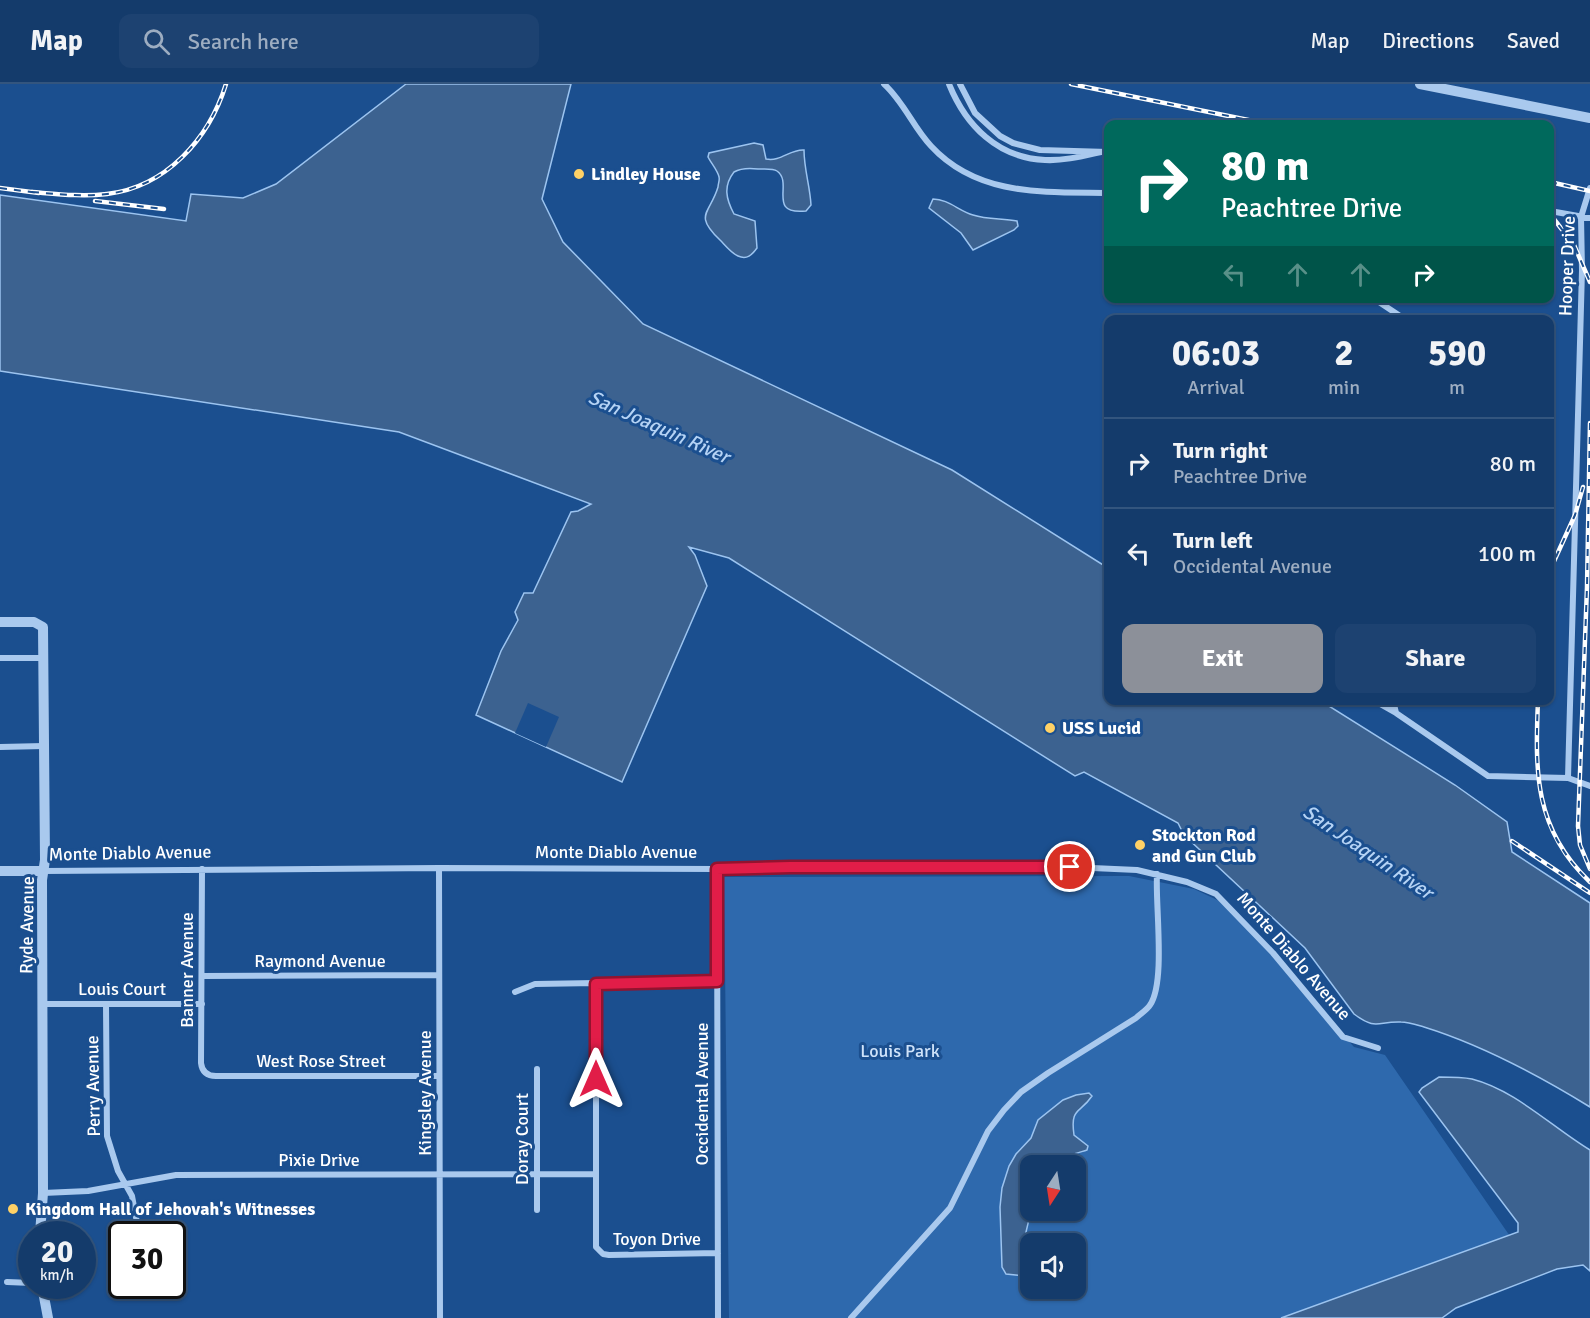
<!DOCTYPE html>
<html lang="en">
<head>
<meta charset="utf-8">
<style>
  body { margin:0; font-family:Signika,sans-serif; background:#1d4271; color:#f1f3f6; height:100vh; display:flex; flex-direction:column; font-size:22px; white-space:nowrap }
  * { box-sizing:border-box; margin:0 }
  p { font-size:20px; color:#9dadc1 }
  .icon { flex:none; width:33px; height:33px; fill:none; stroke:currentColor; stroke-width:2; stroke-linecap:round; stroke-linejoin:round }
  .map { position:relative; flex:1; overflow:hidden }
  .drawer { position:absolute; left:1104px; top:231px; width:450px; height:390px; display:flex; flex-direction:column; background:#143b6b; border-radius:12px; box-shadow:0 2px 4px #0004,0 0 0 2px #33557e }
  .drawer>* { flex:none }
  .top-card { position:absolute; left:1104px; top:36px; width:450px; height:183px; border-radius:12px; box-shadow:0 2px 4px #0004,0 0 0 2px #33557e; background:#00695c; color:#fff; overflow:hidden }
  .needle { width:39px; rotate:192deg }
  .controls { position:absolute; left:1020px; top:1071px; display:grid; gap:12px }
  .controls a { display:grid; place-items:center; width:66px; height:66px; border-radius:12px; background:#143b6b; box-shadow:0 2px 4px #0004,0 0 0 2px #33557e; font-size:30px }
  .speed { position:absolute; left:18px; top:1137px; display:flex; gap:12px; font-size:30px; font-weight:700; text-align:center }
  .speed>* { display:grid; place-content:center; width:78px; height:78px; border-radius:50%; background:#143b6b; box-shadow:0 2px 4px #0004,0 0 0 2px #33557e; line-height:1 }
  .speed small { font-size:15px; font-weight:400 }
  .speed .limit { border:3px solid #111; border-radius:9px; background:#fff; color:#111 }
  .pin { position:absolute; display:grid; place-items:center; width:51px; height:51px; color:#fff; margin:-26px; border:3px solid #fff; border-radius:50%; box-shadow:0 2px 6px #0007 }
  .me { position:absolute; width:66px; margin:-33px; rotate:0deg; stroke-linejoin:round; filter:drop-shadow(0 0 4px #0008) }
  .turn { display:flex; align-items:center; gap:21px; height:126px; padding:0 18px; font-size:27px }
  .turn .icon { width:78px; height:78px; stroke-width:2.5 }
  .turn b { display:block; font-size:42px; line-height:51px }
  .lanes { display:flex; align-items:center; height:57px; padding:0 18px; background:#0003; justify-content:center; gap:30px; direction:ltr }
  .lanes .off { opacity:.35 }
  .eta { display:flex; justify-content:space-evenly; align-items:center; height:102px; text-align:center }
  .eta b { font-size:36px; font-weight:700; line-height:42px }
  .primary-button { display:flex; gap:12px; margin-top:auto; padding:12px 18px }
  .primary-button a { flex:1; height:69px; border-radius:12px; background:#8c9099; color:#fff; font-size:24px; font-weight:700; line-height:69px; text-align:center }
  .primary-button a+a { background:#1d4271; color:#f1f3f6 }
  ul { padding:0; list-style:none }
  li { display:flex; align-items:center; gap:18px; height:90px; padding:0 18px; border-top:2px solid #33557e }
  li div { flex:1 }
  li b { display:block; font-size:22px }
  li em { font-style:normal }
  header { display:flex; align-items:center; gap:36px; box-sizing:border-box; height:84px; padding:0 30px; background:#143b6b; border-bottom:2px solid #33557e }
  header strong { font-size:28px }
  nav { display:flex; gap:33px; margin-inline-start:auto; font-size:21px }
  .search { width:420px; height:54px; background:#1d4271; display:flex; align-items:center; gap:15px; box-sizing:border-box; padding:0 21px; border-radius:12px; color:#9dadc1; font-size:22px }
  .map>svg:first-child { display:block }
  .green { fill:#2e69ad; fill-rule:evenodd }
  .water { fill:#3c6290; stroke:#9cc4f0; stroke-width:1.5 }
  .pier { fill:#1b4f8f }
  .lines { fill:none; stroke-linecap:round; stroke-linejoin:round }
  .minor { stroke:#a9c9ee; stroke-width:6 }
  .tertiary { stroke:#a9c9ee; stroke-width:10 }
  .rail-casing { stroke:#fff; stroke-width:4.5 }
  .rail { stroke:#1b4f8f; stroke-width:2; stroke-dasharray:7; stroke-linecap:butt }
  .route-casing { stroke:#92132f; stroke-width:15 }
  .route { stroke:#e11d48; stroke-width:10 }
  .poi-dot { fill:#ffd166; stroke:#1b4f8f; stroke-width:2 }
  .labels { text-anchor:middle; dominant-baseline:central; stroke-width:6; stroke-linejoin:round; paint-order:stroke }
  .poi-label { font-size:18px; font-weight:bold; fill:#fff; stroke:#1b4f8f; text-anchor:start }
  .street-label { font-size:18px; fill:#fff; stroke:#1b4f8f }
  .park-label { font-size:18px; fill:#cfe3fa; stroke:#1b4f8f }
  .water-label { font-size:20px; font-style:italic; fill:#b5d3f5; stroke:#1b4f8f }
</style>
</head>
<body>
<header>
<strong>Map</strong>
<div class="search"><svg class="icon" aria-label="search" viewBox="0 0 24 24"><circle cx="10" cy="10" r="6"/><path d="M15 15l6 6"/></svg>Search here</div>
<nav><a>Map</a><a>Directions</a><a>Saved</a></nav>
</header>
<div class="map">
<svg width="1590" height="1234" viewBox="0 0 1590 1234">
  <rect width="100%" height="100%" fill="#1b4f8f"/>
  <path class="green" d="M 1129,792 L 1194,805 L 1230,822 L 1354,963 L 1385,971 L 1514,1158 L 1294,1234 L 729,1234 L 724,793 ZM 1030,1082 L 1076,1082 L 1076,1126 L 1030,1126 ZM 1030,1160 L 1076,1160 L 1076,1204 L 1030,1204 Z"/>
  <path class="water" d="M 406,0 L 571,0 L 542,115 L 563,158 L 643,240 L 952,386 L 1108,484 L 1108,616 L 1321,617 L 1455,701 L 1507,738 L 1512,768 L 1590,819 L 1590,1023 C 1538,991 1482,961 1424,943 C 1417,941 1408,938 1401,938 C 1377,937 1377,947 1354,930 L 1305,864 L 1184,751 L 1178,739 L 1084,688 L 1075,692 L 729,474 L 689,463 L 695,471 L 707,502 L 622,698 L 476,631 L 501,567 L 518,536 L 515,528 L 524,509 L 533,509 L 571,428 L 578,427 L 591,420 L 399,348 L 0,287 L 0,111 L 186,137 L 191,110 L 243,114 L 276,100 Z
    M 754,59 L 763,61 L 766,75 C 781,78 790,65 804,66 C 804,85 810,102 811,121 L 806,127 C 766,131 794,99 777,87 C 773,84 764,85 758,85 C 750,84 741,84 734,88 C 723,102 726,115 734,130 L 755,137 L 757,164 C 752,171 747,176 738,172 C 731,169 725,161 720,156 C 693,130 710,130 718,103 C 718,100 720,96 719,93 C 718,87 711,79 708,73 L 709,69 Z
    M 933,115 C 948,115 959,127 973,131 C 988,136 1003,134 1017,137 L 1018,142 L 1014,146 L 973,166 L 961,149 L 929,124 Z
    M 1439,993 C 1450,993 1462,993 1472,995 C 1515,1006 1552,1043 1590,1066 L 1590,1187 L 1583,1181 L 1557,1185 L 1456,1224 L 1442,1234 L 1281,1234 L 1518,1148 L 1518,1139 L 1419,1008 L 1422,1004 Z
    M 1089,1009 L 1092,1012 C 1080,1030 1070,1023 1074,1051 L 1088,1062 L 1087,1066 C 1080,1068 1073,1071 1066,1071 C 1054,1071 1045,1068 1040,1081 L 1030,1082 L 1031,1127 L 1026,1148 L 1030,1180 L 1028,1189 L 1024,1192 L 1006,1190 L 1002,1183 L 1000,1123 L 1002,1104 L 1009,1082 L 1016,1070 L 1031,1054 L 1038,1036 L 1063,1016 L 1076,1011 Z"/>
  <path class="pier" d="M 528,619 L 559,633 L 546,663 L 515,649 Z"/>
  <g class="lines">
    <path class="minor" d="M 884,0 C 904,18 913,43 931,62 C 978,113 1045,108 1108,109
      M 949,0 C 966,42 998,74 1045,76 C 1064,77 1083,72 1101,68
      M 960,0 L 975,29 L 1000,52 L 1013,59 L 1040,66 L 1108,68
      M 1550,127 L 1590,134
      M 1373,214 L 1406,236
      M 0,574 L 44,574
      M 1373,616 L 1396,629 L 1393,616
      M 1396,629 L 1488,692 L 1568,694 L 1590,702
      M 0,663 L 44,662
      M 1568,694 L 1582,186 L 1581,133 L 1590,104
      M 439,784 L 440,1234
      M 202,785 L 201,979 C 202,988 207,992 216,992 L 439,992
      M 717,785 L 718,1234
      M 43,787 L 439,784 L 717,785 L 790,783 L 1070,783 L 1137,786 L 1187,798 L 1216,810 L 1273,869 L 1343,953 L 1378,964
      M 202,892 L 439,891
      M 596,900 L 596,1163 L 603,1170 L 609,1171 L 718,1169
      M 515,908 L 535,900 L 717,897
      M 42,920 L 202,920
      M 106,920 L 107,1052 L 118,1087 L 132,1112 L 139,1149
      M 43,1109 L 88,1107 L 176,1091 L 596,1090
      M 537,1126 L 537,985
      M 7,1198 L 32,1199
      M 851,1234 L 950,1124 L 988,1047 L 1004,1026 L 1021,1008 L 1048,989 L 1136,934 C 1140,930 1147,926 1150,921 C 1166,898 1155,820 1157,790"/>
    <path class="tertiary" d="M 1420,0 L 1590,34
      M 0,538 L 34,538 L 43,543 L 45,776 L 42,796 L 43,1109 L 40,1150
      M 0,787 L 43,787
      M 42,1202 L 48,1234"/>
    <g class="rail-casing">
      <path id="rail" d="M 1071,0 L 1268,40
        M 1550,98 L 1590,107
        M 0,104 L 39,109
        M 32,108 C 57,110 82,113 107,110 C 166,103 209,55 226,0
        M 95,117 L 164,125
        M 1550,130 L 1574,161 L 1590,198
        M 1590,339 L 1587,503 L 1578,742 L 1580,761 L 1590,785
        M 1550,486 L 1575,431 L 1583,403
        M 1538,616 C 1535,688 1534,745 1590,798
        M 1512,757 L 1590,809"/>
    </g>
    <use href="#rail" class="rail"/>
  </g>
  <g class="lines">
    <g class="route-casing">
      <path id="route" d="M 596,995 L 596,900 L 717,897 L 717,785 L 790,783 L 1070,783"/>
    </g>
    <use href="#route" class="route"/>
  </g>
  <g class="poi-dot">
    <circle cx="579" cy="90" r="6"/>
    <circle cx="1050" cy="644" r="6"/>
    <circle cx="1140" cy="761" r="6"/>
    <circle cx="13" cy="1125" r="6"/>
  </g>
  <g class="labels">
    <g class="poi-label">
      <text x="591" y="90">Lindley House</text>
      <text x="1062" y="644">USS Lucid</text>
      <text x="1152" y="751">Stockton Rod<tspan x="1152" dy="21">and Gun Club</tspan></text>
      <text x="25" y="1125">Kingdom Hall of Jehovah's Witnesses</text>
    </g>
    <g class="street-label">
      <text transform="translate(1567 182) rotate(-88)">Hooper Drive</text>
      <text x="616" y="768">Monte Diablo Avenue</text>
      <text transform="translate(130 769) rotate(-1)">Monte Diablo Avenue</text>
      <text transform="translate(27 841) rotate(-89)">Ryde Avenue</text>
      <text transform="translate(1294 872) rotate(49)">Monte Diablo Avenue</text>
      <text x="320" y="877">Raymond Avenue</text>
      <text transform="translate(187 886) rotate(-90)">Banner Avenue</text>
      <text x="122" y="905">Louis Court</text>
      <text x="321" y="977">West Rose Street</text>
      <text transform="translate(93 1002) rotate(-91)">Perry Avenue</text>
      <text transform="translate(425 1009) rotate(-90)">Kingsley Avenue</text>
      <text transform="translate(702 1010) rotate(-90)">Occidental Avenue</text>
      <text transform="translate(522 1055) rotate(-90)">Doray Court</text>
      <text x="319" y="1076">Pixie Drive</text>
      <text x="657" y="1155">Toyon Drive</text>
    </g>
    <g class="park-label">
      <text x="900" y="967">Louis Park</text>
    </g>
    <g class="water-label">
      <text transform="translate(659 343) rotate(24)">San Joaquin River</text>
      <text transform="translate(1368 768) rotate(34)">San Joaquin River</text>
    </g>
  </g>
</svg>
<div class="controls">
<a><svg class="needle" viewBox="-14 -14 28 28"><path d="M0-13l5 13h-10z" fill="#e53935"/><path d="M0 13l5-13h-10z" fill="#9dadc1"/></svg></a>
<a><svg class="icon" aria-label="sound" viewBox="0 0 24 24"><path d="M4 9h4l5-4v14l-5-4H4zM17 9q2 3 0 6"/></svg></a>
</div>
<div class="speed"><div>20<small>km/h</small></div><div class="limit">30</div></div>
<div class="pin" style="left:1070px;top:783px;background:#d93025"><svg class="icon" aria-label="arrive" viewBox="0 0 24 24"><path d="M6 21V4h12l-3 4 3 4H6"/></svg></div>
<svg class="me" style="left:596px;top:995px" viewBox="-20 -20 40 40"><path d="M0-17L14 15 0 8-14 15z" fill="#e11d48" stroke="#fff" stroke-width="4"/></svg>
<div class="top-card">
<div class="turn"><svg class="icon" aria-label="right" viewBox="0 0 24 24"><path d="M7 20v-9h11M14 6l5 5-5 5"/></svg><div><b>80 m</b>Peachtree Drive</div></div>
<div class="lanes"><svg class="icon off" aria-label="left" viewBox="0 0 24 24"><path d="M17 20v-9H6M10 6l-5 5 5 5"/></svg><svg class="icon off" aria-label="ahead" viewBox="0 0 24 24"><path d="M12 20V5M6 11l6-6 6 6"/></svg><svg class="icon off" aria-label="ahead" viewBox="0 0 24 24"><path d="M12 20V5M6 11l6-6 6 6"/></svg><svg class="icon" aria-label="right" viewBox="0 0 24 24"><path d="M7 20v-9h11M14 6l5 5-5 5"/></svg></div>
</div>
<section class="drawer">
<div class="eta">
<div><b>06:03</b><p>Arrival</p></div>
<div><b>2</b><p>min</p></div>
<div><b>590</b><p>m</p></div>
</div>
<ul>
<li><svg class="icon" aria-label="right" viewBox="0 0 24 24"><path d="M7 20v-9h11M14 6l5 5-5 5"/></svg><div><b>Turn right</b><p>Peachtree Drive</p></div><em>80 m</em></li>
<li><svg class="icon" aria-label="left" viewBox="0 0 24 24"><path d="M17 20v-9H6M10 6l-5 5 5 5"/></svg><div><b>Turn left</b><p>Occidental Avenue</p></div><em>100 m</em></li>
</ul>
<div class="primary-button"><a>Exit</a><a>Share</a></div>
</section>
</div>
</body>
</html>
